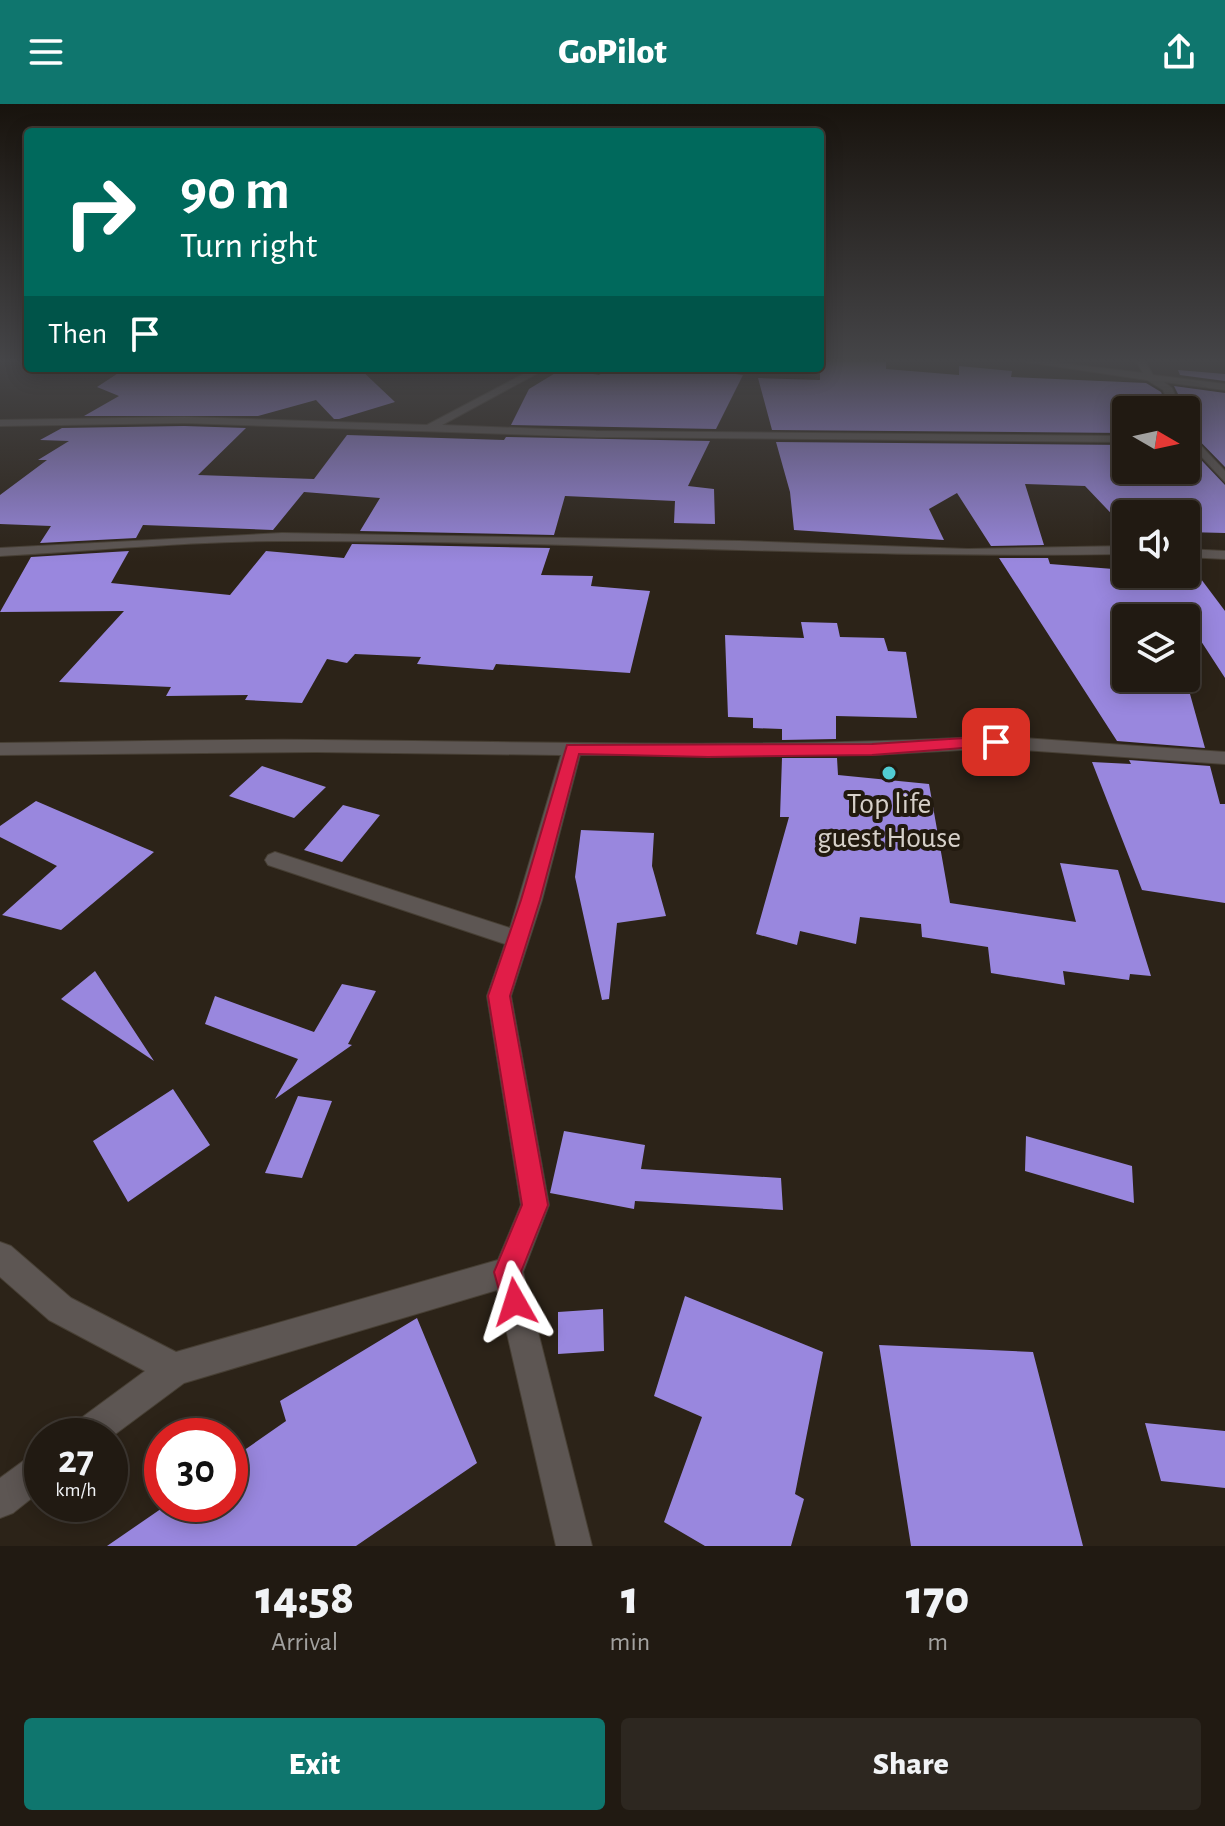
<!DOCTYPE html>
<html lang="en">
<head>
<meta charset="utf-8">
<style>
  body { margin:0; font-family:"Alegreya Sans",sans-serif; background:#2d2720; color:#f1f3f6; height:100vh; display:flex; flex-direction:column; font-size:30px; white-space:nowrap }
  * { box-sizing:border-box; margin:0 }
  p { font-size:26px; color:#a2a19f }
  .icon { flex:none; width:44px; height:44px; fill:none; stroke:currentColor; stroke-width:2; stroke-linecap:round; stroke-linejoin:round }
  .map { position:relative; height:1442px; overflow:hidden }
  .details { display:flex; flex-direction:column; background:#211a12; flex:1 }
  .details>* { flex:none }
  .banner { position:absolute; left:24px; top:24px; width:800px; height:244px; border-radius:8px; box-shadow:0 4px 20px #0003,0 0 0 2px #3e3832; background:#00695c; color:#fff; overflow:hidden }
  .needle { width:52px; rotate:99deg }
  .tools { position:absolute; left:1112px; top:292px; display:grid; gap:16px }
  .tools a { display:grid; place-items:center; width:88px; height:88px; border-radius:8px; background:#211a12; box-shadow:0 4px 20px #0003,0 0 0 2px #3e3832; font-size:40px }
  .speed { position:absolute; left:24px; top:1314px; display:flex; gap:16px; font-size:40px; font-weight:700; text-align:center }
  .speed>* { display:grid; place-content:center; width:104px; height:104px; border-radius:50%; background:#211a12; box-shadow:0 4px 20px #0003,0 0 0 2px #3e3832; line-height:1 }
  .speed small { font-size:20px; font-weight:400 }
  .speed .limit { border:12px solid #d22; background:#fff; color:#111 }
  .pin { position:absolute; display:grid; place-items:center; width:68px; height:68px; color:#fff; margin:-34px; border-radius:16px; box-shadow:0 4px 12px #0006 }
  .me { position:absolute; width:88px; margin:-44px; rotate:354deg; stroke-linejoin:round; filter:drop-shadow(0 0 6px #0008) }
  .turn { display:flex; align-items:center; gap:28px; height:168px; padding:0 24px; font-size:36px }
  .turn .icon { width:104px; height:104px; stroke-width:2.5 }
  .turn b { display:block; font-size:56px; line-height:68px }
  .then { display:flex; align-items:center; height:76px; padding:0 24px; background:#0003; gap:16px; font-size:30px }
  .eta { display:flex; justify-content:space-evenly; align-items:center; height:136px; text-align:center }
  .eta b { font-size:48px; font-weight:800; line-height:56px }
  .cta { display:flex; gap:16px; margin-top:auto; padding:16px 24px }
  .cta a { flex:1; height:92px; border-radius:8px; background:#0f766e; color:#fff; font-size:32px; font-weight:800; line-height:92px; text-align:center }
  .cta a+a { background:#2d2720; color:#f1f3f6 }
  header { display:flex; justify-content:space-between; align-items:center; height:104px; padding:0 24px; background:#0f766e; color:#fff; font-size:36px; font-weight:800 }
  .map>svg:first-child { display:block }
  .building { fill:#9987de }
  .lines { fill:none; stroke-linecap:round; stroke-linejoin:round }
  .minor-casing { stroke:#473f34; stroke-width:2 }
  .minor { fill:#5d5653; fill-rule:evenodd }
  .route { fill:#e11d48; stroke:#92132f; stroke-width:2 }
  .poi-dot { fill:#51ccd3; stroke:#221a0f; stroke-width:3 }
  .labels { text-anchor:middle; dominant-baseline:central; stroke-width:8; stroke-linejoin:round; paint-order:stroke }
  .poi-label { font-size:30px; fill:#d6d0c9; stroke:#221a0f }
</style>
</head>
<body>
<header><svg class="icon" aria-label="menu" viewBox="0 0 24 24"><path d="M4 6h16M4 12h16M4 18h16"/></svg>GoPilot<svg class="icon" aria-label="share" viewBox="0 0 24 24"><path d="M12 15V3M7 8l5-5 5 5M5 13v7h14v-7"/></svg></header>
<div class="map">
<svg width="1225" height="1442" viewBox="0 0 1225 1442">
  <rect width="100%" height="100%" fill="#2c2318"/>
  <path class="building" d="M 820,257 L 886,257 L 886,265 L 959,271 L 959,262 L 1012,267 L 1011,273 L 1146,279 L 1161,288 L 1168,306 L 1126,306 L 1126,329 L 772,326 L 758,274 L 820,276 Z
    M 126,264 L 316,264 L 322,270 L 359,264 L 395,298 L 339,315 L 334,315 L 316,296 L 258,312 L 84,312 L 119,292 L 97,283 Z
    M 610,264 L 700,269 L 703,266 L 743,271 L 716,325 L 511,321 L 529,285 L 562,265 L 599,271 Z
    M 1178,266 L 1225,270 L 1225,277 L 1180,271 Z
    M 1174,282 L 1225,289 L 1225,363 L 1186,323 L 1186,306 Z
    M 184,322 L 246,324 L 198,371 L 314,375 L 347,331 L 504,336 L 506,333 L 710,337 L 688,382 L 714,385 L 715,420 L 674,419 L 675,397 L 565,392 L 554,431 L 360,427 L 380,394 L 304,388 L 273,426 L 143,421 L 136,434 L 40,439 L 51,422 L 0,420 L 0,391 L 47,356 L 38,356 L 69,337 L 40,336 L 62,324 Z
    M 776,338 L 1126,341 L 1126,366 L 1186,366 L 1186,340 L 1225,381 L 1225,429 L 1186,428 L 1186,410 L 1126,410 L 1126,425 L 1085,382 L 1025,380 L 1044,441 L 991,442 L 957,389 L 929,405 L 944,436 L 794,426 L 790,388 Z
    M 352,440 L 550,444 L 541,471 L 593,472 L 591,482 L 650,487 L 630,569 L 496,560 L 493,566 L 417,560 L 421,553 L 355,550 L 347,559 L 327,555 L 302,599 L 245,596 L 248,591 L 166,592 L 171,583 L 59,578 L 124,507 L 0,508 L 31,453 L 129,447 L 111,479 L 230,491 L 266,447 L 344,454 Z
    M 999,454 L 1048,454 L 1050,460 L 1126,466 L 1126,470 L 1186,470 L 1187,456 L 1196,468 L 1193,471 L 1198,471 L 1225,507 L 1225,574 L 1186,514 L 1126,514 L 1126,584 L 1190,590 L 1205,644 L 1117,637 Z
    M 801,518 L 837,519 L 840,533 L 884,534 L 888,547 L 906,548 L 917,614 L 836,612 L 836,635 L 782,636 L 782,625 L 753,624 L 753,614 L 728,613 L 725,531 L 804,534 Z
    M 782,654 L 837,654 L 838,671 L 929,680 L 950,799 L 1076,818 L 1060,759 L 1118,766 L 1151,872 L 1130,870 L 1129,876 L 1063,867 L 1065,881 L 991,869 L 988,843 L 922,833 L 921,820 L 860,813 L 856,840 L 800,827 L 797,841 L 756,830 L 789,713 L 780,713 Z
    M 1129,656 L 1210,662 L 1220,700 L 1225,700 L 1225,799 L 1142,786 L 1092,658 L 1131,660 Z
    M 262,662 L 326,683 L 294,714 L 229,692 Z
    M 36,697 L 154,748 L 61,826 L 2,811 L 57,762 L 0,733 L 0,722 Z
    M 343,701 L 380,711 L 342,758 L 304,746 Z
    M 581,726 L 654,729 L 652,762 L 666,812 L 617,819 L 609,895 L 602,896 L 575,773 Z
    M 95,867 L 154,957 L 61,895 Z
    M 342,880 L 376,887 L 348,940 L 352,941 L 275,995 L 298,955 L 205,920 L 215,892 L 314,928 Z
    M 173,985 L 210,1041 L 128,1098 L 93,1037 Z
    M 298,992 L 332,997 L 302,1074 L 265,1069 Z
    M 564,1027 L 645,1041 L 641,1065 L 781,1074 L 783,1106 L 635,1097 L 634,1105 L 550,1089 Z
    M 1026,1032 L 1132,1062 L 1134,1099 L 1025,1067 Z
    M 685,1192 L 823,1248 L 795,1390 L 804,1395 L 791,1442 L 705,1442 L 664,1418 L 702,1313 L 654,1292 Z
    M 603,1205 L 604,1247 L 558,1250 L 558,1208 Z
    M 417,1214 L 477,1359 L 356,1442 L 107,1442 L 168,1400 L 230,1400 L 230,1356 L 286,1317 L 280,1297 Z
    M 879,1241 L 1033,1248 L 1083,1442 L 911,1442 Z
    M 1145,1319 L 1225,1327 L 1225,1384 L 1161,1377 Z"/>
  <g class="lines">
    <g class="minor-casing">
      <path id="minor" d="M 1020,257 L 1044,257 L 1143,269 L 1136,257 L 1145,257 L 1153,271 L 1225,280 L 1225,286 L 1164,278 L 1172,284 L 1181,306 L 1171,306 L 1163,286 L 1147,276 Z
        M 535,264 L 547,264 L 442,321 L 596,327 L 1126,332 L 1126,338 L 596,333 L 184,319 L 0,322 L 0,316 L 184,313 L 427,321 Z
        M 1186,326 L 1225,367 L 1225,378 L 1186,336 Z
        M 282,429 L 740,437 L 968,445 L 1126,442 L 1126,450 C 845,455 565,436 284,437 C 190,437 94,447 0,452 L 0,444 Z
        M 1186,445 L 1225,447 L 1225,455 L 1186,453 Z
        M 996,632 L 1225,648 L 1225,660 L 996,644 L 872,651 L 580,651 L 542,796 L 511,892 L 549,1101 L 523,1168 L 592,1442 L 556,1442 L 497,1186 L 184,1279 L 110,1334 L 68,1332 L 73,1320 L 145,1267 L 49,1216 L 0,1173 L 0,1138 L 11,1142 L 71,1194 L 176,1248 L 498,1156 L 521,1101 L 487,892 L 505,840 L 268,761 L 265,756 L 268,751 L 275,748 L 510,824 L 561,651 L 316,648 L 0,651 L 0,639 C 107,638 213,635 320,636 C 546,638 771,645 996,632 Z
        M 42,1347 L 42,1386 L 13,1409 L 0,1414 L 0,1374 L 30,1352 Z"/>
    </g>
    <use href="#minor" class="minor"/>
  </g>
  <linearGradient id="sky" x2="0" y2="1"><stop stop-color="#18130d"/><stop offset="0.56" stop-color="#454548"/><stop offset="1" stop-color="#454548" stop-opacity="0"/></linearGradient>
  <rect width="1225" height="459" fill="url(#sky)"/>
  <path class="route" d="M 996,632 L 1002,634 L 1004,638 L 1002,641 L 872,651 L 708,653 L 579,650 L 540,796 L 510,892 L 548,1101 L 521,1168 L 529,1198 L 525,1208 L 515,1212 L 505,1208 L 494,1168 L 522,1101 L 488,892 L 521,796 L 567,641 L 872,640 Z"/>
  <circle class="poi-dot" cx="889" cy="669" r="8"/>
  <g class="labels">
    <g class="poi-label">
      <text x="889" y="700">Top life<tspan x="889" dy="34">guest House</tspan></text>
    </g>
  </g>
</svg>
<div class="tools">
<a><svg class="needle" viewBox="-14 -14 28 28"><path d="M0-13l5 13h-10z" fill="#e53935"/><path d="M0 13l5-13h-10z" fill="#a2a19f"/></svg></a>
<a><svg class="icon" aria-label="sound" viewBox="0 0 24 24"><path d="M4 9h4l5-4v14l-5-4H4zM17 9q2 3 0 6"/></svg></a>
<a><svg class="icon" aria-label="layers" viewBox="0 0 24 24"><path d="M12 4l9 5-9 5-9-5zM3 14l9 5 9-5"/></svg></a>
</div>
<div class="speed"><div>27<small>km/h</small></div><div class="limit">30</div></div>
<div class="pin" style="left:996px;top:638px;background:#d93025"><svg class="icon" aria-label="arrive" viewBox="0 0 24 24"><path d="M6 21V4h12l-3 4 3 4H6"/></svg></div>
<svg class="me" style="left:515px;top:1198px" viewBox="-20 -20 40 40"><path d="M0-17L14 15 0 8-14 15z" fill="#e11d48" stroke="#fff" stroke-width="4"/></svg>
<div class="banner">
<div class="turn"><svg class="icon" aria-label="right" viewBox="0 0 24 24"><path d="M7 20v-9h11M14 6l5 5-5 5"/></svg><div><b>90 m</b>Turn right</div></div>
<div class="then">Then<svg class="icon" aria-label="arrive" viewBox="0 0 24 24"><path d="M6 21V4h12l-3 4 3 4H6"/></svg></div>
</div>
</div>
<section class="details">
<div class="eta">
<div><b>14:58</b><p>Arrival</p></div>
<div><b>1</b><p>min</p></div>
<div><b>170</b><p>m</p></div>
</div>
<div class="cta"><a>Exit</a><a>Share</a></div>
</section>
</body>
</html>
